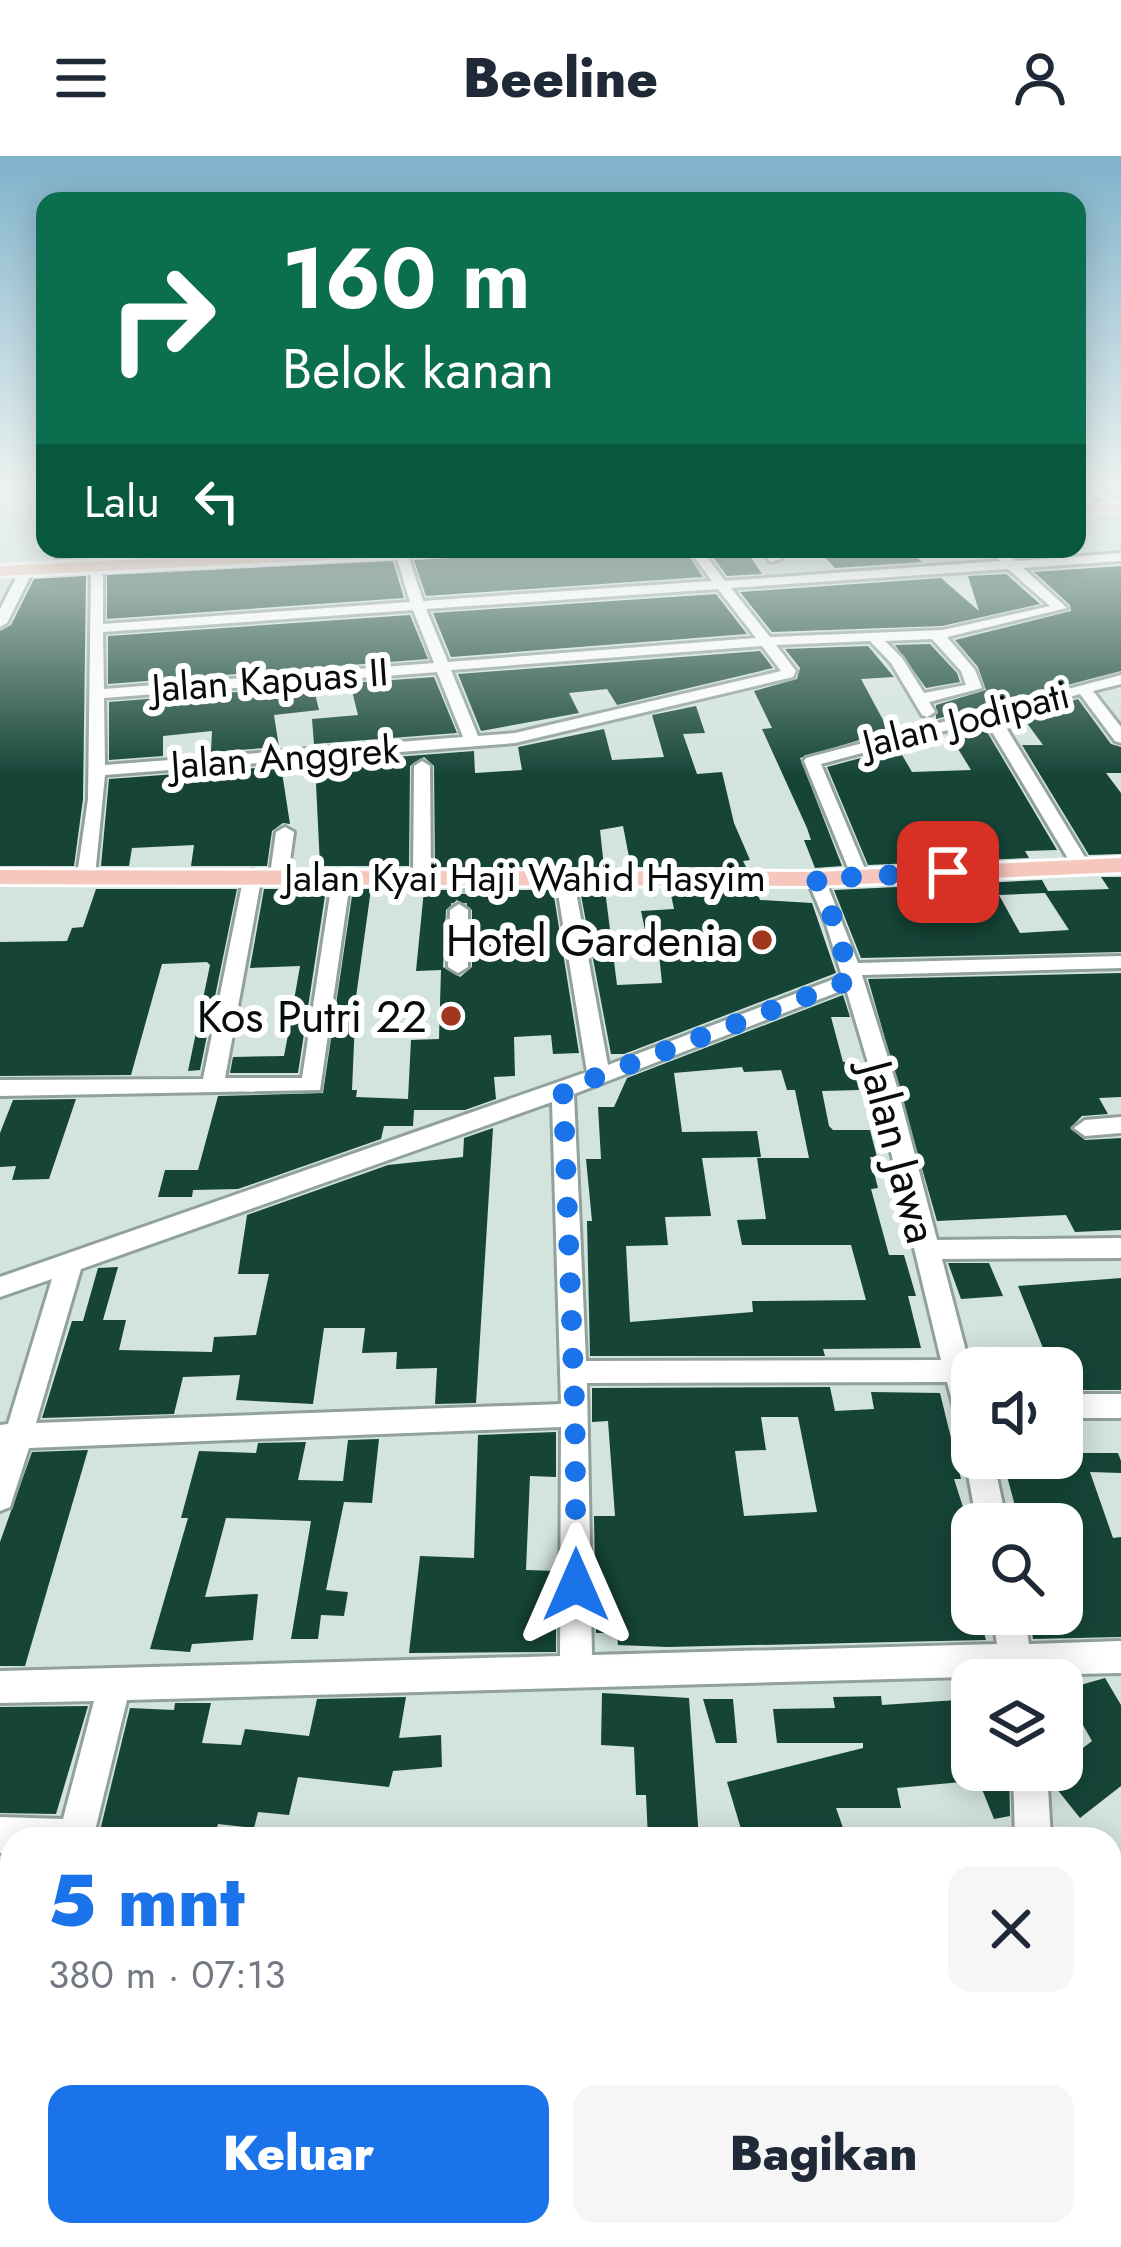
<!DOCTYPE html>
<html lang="id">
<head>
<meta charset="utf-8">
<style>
  body { margin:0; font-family:Jost,sans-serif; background:#f6f6f7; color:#1f2937; height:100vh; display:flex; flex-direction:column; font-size:45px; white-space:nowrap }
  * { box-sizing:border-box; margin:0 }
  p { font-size:39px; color:#747a83 }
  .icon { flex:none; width:66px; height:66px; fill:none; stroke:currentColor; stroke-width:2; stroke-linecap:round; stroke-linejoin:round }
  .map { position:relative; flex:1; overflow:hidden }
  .panel { position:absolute; left:0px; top:1671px; width:1122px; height:420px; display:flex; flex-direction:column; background:#fff; border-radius:36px 36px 0 0; box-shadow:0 6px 30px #0003 }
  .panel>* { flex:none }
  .guide { position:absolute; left:36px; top:36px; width:1050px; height:366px; border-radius:24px; box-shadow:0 6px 30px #0003; background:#0b6e4f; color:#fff; overflow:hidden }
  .buttons { position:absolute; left:951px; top:1191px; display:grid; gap:24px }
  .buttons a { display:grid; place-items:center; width:132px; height:132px; border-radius:24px; background:#fff; box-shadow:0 6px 30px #0003; font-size:60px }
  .pin { position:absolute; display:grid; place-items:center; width:102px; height:102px; color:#fff; margin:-51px; border-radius:24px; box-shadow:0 6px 18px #0006 }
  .me { position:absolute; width:132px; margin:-66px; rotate:0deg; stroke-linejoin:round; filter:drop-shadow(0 0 9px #0008) }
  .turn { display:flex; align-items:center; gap:42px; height:252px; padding:0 48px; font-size:54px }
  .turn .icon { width:156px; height:156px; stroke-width:2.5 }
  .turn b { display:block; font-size:84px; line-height:102px }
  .then { display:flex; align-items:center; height:114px; padding:0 48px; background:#0003; gap:24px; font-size:45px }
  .round { display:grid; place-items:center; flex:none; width:126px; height:126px; border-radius:24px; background:#f6f6f7 }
  .headline { display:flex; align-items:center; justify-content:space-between; height:204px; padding:0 48px }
  h1 { font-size:72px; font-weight:800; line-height:90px; color:#1a73e8 }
  .cta { display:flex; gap:24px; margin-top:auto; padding:24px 48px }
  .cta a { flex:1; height:138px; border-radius:24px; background:#1a73e8; color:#fff; font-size:48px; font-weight:800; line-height:138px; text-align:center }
  .cta a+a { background:#f6f6f7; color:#1f2937 }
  header { display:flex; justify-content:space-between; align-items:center; height:156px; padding:0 48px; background:#fff; font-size:54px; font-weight:800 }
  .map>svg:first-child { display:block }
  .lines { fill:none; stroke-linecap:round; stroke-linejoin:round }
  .river { fill:#81b0a0; fill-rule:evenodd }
  .building { fill:#164538; fill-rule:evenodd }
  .minor-tunnel { stroke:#b5c3be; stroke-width:16; stroke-dasharray:16 9; stroke-linecap:butt }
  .minor-casing { stroke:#91a19b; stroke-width:6 }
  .major-casing { stroke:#fff; stroke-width:6 }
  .minor { fill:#fff; fill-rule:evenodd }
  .major { fill:#f6c8bd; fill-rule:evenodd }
  .route { stroke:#1a73e8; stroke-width:21; stroke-dasharray:0 37.8 }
  .poi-dot { fill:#a1381e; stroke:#fff; stroke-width:4.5 }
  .labels { text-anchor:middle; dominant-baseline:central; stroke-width:12; stroke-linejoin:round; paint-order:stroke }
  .far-street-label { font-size:39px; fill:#080d0b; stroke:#fff }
  .poi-label { font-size:45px; fill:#080d0b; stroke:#fff; text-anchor:end }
  .street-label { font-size:45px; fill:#080d0b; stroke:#fff }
</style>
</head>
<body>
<header><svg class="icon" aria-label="menu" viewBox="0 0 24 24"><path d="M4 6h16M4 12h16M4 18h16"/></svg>Beeline<svg class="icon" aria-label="person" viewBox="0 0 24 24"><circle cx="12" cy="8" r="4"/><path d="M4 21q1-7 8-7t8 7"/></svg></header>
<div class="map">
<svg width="1121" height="2091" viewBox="0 0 1121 2091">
  <rect width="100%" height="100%" fill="#d3e3dd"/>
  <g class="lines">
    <path class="river" d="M 0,1973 L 12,1978 L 12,2054 L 0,2049 Z
      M 62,2079 L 148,2079 L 153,2091 L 67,2091 Z"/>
  </g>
  <path class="building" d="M 58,393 L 165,393 L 164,398 L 54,403 Z
    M 486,393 L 684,393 L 703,421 L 426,440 L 414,404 L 449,402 L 460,396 Z
    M 707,393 L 745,393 L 762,418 L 727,420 Z
    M 817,393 L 907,393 L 922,406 L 835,412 Z
    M 393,405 L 404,442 L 107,463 L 107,419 Z
    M 1121,410 L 1121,515 L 936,563 L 936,549 L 986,534 L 978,511 L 955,484 L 1071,455 L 1070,449 L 1034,416 Z
    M 1006,418 L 1040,448 L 942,470 L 772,476 L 740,436 L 941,422 L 979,455 L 968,420 Z
    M 86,420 L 83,643 L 74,710 L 0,710 L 0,475 L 11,469 L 34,423 Z
    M 716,438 L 747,478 L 451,501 L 433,457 Z
    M 410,459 L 428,503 L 108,528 L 108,480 Z
    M 930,488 L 957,517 L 960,526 L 926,532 L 895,489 Z
    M 868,490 L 894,521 L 861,523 L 889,575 L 800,602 L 842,710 L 815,712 L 804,684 L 811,684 L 807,672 L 762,573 L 772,572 L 754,535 L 797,523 L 800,512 L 785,493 Z
    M 760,495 L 773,512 L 617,549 L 607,533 L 569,537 L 579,557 L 481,575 L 458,518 Z
    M 434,521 L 457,577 L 314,588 L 312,563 L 358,559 L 350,527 Z
    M 313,530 L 319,554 L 274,559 L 279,591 L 211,596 L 212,575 L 163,580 L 163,600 L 109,604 L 109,546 Z
    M 1078,543 L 1111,588 L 1121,591 L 1121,617 L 1106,617 L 1121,637 L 1121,698 L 1089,699 L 1022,589 L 1043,589 L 1021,559 Z
    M 696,550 L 705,577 L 683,578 L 697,618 L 722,616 L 734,667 L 750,704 L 743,705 L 746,711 L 631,711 L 623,670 L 600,674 L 604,711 L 435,711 L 434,610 L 424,601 L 410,610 L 409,710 L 320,710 L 315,607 L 474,595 L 475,617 L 522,614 L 518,591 L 604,573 L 612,604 L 664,601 L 652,559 Z
    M 983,569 L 1057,694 L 1025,695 L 1029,702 L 868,709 L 827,611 L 898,592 L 912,616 L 971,614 L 949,578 Z
    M 281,610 L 290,668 L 283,667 L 272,675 L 267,710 L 191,710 L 194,689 L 132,692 L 129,710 L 101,710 L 109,623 Z
    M 1101,721 L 1121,721 L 1121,796 L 861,802 L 834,734 L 1042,724 L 1048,735 L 1109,733 ZM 1045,737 L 1069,774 L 1020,777 L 999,739 Z
    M 96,733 L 237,733 L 200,914 L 188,915 L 210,809 L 207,806 L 162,808 L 131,919 L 0,920 L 0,786 L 67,785 L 72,772 L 83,771 Z
    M 264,733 L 326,733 L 298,917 L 230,917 L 233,901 L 284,900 L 288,879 L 300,810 L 250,812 Z
    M 353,733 L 371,733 L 356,841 L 352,934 L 357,934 L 356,941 L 408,943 L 411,884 L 439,883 L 441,814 L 416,815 L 424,734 L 553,734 L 579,897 L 553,898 L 551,879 L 514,881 L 515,920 L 494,921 L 496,943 L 465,954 L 414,954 L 413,970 L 384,970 L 381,983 L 238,1033 L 193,1034 L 192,1041 L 158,1041 L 165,1014 L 198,1014 L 218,940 L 323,937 ZM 457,744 L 472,754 L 472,811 L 460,821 L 443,811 L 446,754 Z
    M 580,734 L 605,734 L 617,829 L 662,827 L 658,788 L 648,788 L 641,755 L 674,753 L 670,734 L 756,734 L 760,744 L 812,747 L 836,817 L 624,898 L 611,898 Z
    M 1121,817 L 1121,941 L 1099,942 L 1108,958 L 1082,960 L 1070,972 L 1085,984 L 1121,982 L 1121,1074 L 1075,1076 L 1066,1059 L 937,1065 L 868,823 Z
    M 843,839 L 850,861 L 831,861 L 843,906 L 851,905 L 859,934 L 822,935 L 829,970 L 833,974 L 870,974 L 877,1001 L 870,1001 L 878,1032 L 871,1033 L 889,1099 L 904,1099 L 916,1140 L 908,1140 L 921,1192 L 823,1193 L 825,1200 L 590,1200 L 587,1065 L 592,1065 L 586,1003 L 601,1003 L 598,951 L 614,951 L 627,922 ZM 742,911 L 744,916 L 781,914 L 787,934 L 795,934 L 809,1002 L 757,1002 L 766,1063 L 737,1064 L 742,1089 L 851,1089 L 866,1144 L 752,1145 L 753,1156 L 630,1166 L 626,1090 L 668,1089 L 665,1061 L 711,1060 L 702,1002 L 761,1001 L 757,975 L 682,976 L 674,917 Z
    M 76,943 L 49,1023 L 12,1024 L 16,1010 L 0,1011 L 0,977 L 13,944 Z
    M 493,972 L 476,1247 L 435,1248 L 437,1212 L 396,1213 L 397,1196 L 362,1197 L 365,1172 L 324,1172 L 313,1248 L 236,1244 L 240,1219 L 183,1221 L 174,1258 L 42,1262 L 72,1165 L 83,1165 L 98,1112 L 118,1111 L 103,1164 L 126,1164 L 119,1194 L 212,1196 L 214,1181 L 256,1179 L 269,1118 L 238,1118 L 247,1059 L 388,1009 L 463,1001 L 464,982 Z
    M 948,1107 L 989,1107 L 1003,1140 L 961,1143 Z
    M 1121,1122 L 1121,1234 L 1062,1234 L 1062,1212 L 1051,1212 L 1018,1130 Z
    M 830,1231 L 835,1255 L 874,1253 L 871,1236 L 940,1237 L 961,1323 L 954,1323 L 972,1379 L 972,1393 L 963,1394 L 972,1425 L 972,1459 L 979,1459 L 986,1484 L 667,1491 L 618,1489 L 617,1477 L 596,1477 L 594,1360 L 615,1360 L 608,1265 L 592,1266 L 592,1232 ZM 761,1261 L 798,1261 L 817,1356 L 744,1360 L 735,1295 L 766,1294 Z
    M 556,1276 L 556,1321 L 530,1320 L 526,1414 L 556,1415 L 556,1496 L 409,1497 L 420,1400 L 474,1402 L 478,1279 Z
    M 379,1283 L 372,1347 L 344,1346 L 326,1434 L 348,1436 L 344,1460 L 321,1459 L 318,1483 L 291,1483 L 311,1365 L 226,1362 L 205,1441 L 258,1438 L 253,1484 L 192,1488 L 190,1496 L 150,1493 L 188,1362 L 181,1362 L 199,1295 L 256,1297 L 258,1287 L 306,1286 L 298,1324 L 343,1325 L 348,1284 Z
    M 88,1294 L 25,1510 L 0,1510 L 0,1386 L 32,1296 Z
    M 1062,1297 L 1118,1297 L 1121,1305 L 1121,1317 L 1090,1316 L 1113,1382 L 1121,1381 L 1121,1481 L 1033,1483 L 1029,1458 L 1062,1458 L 1062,1368 L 1020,1368 L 1002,1302 L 1062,1302 Z
    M 1105,1522 L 1121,1549 L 1121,1630 L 1080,1662 L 1052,1627 L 1052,1616 L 1062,1614 L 1062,1608 L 1092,1585 L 1063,1534 Z
    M 602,1537 L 689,1542 L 699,1683 L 648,1683 L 646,1639 L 636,1639 L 634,1591 L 601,1589 Z
    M 881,1540 L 882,1549 L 972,1543 L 972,1625 L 897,1632 L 901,1652 L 836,1652 L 847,1683 L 744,1683 L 727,1626 L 863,1592 L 863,1587 L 777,1587 L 773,1553 L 835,1552 L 833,1541 Z
    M 406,1541 L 399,1582 L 441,1579 L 442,1611 L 393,1615 L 389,1631 L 298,1621 L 289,1659 L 258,1656 L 254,1672 L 218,1668 L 214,1683 L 98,1683 L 130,1552 L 174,1554 L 175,1547 L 211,1547 L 202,1587 L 241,1589 L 245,1573 L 309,1580 L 317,1543 Z
    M 703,1543 L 733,1543 L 737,1587 L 716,1587 Z
    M 88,1550 L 56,1658 L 0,1657 L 0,1551 Z
    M 1009,1614 L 1010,1660 L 994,1663 L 975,1616 Z"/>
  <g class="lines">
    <path class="minor-tunnel" d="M 459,722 L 459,754"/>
    <g class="minor-casing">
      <path id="minor" d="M 1079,326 L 1092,326 L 1121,348 L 1121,354 L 1113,354 Z
        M 170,393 L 182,393 L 176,410 L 170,414 L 164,410 Z
        M 398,393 L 407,396 L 423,445 L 712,425 L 688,393 L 701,393 L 725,425 L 1000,405 L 988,393 L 1002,393 L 1015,405 L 1121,397 L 1121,405 L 1023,412 L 1067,452 L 947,481 L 975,514 L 982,532 L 929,546 L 935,556 L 927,561 L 922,559 L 891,507 L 870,485 L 776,489 L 796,515 L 793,521 L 515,587 L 105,619 L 95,720 L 86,726 L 80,724 L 77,720 L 88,643 L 91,410 L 103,413 L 103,468 L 410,446 L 395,396 ZM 1008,413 L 1050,450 L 943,474 L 770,481 L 731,432 ZM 718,433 L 756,482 L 448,506 L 426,453 ZM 413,454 L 434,507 L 104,533 L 103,476 ZM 932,483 L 961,515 L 966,529 L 924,537 L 902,502 L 885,485 ZM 762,490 L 781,515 L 515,577 L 478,580 L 451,514 ZM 437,516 L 463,581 L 105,609 L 104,542 Z
        M 762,393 L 774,393 L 781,403 L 770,406 Z
        M 21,412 L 33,415 L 7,467 L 0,471 L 0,453 Z
        M 1121,519 L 1121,528 L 1093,535 L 1121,571 L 1121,587 L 1115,585 L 1080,538 L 999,560 L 1091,711 L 1088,715 L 1076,715 L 1073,711 L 985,564 L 821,608 L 868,720 L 859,726 L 853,724 L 804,605 L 806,602 Z
        M 422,605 L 430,610 L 431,721 L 422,727 L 413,721 L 414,610 Z
        M 285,671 L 294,676 L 288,719 L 279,724 L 270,719 L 276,676 Z
        M 253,714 L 262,719 L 225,922 L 302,922 L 333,719 L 342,714 L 351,719 L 320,934 L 0,940 L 0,924 L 203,923 L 244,719 Z
        M 816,717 L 825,723 L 858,807 L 1121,800 L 1121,812 L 862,819 L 898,934 L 937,1084 L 1121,1082 L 1121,1102 L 942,1103 L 972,1218 L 972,1284 L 962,1281 L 947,1226 L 587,1227 L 592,1499 L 997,1488 L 992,1458 L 1024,1458 L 1029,1488 L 1121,1485 L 1121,1517 L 1034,1519 L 1035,1524 L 1003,1524 L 1002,1520 L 127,1544 L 93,1683 L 12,1683 L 12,1697 L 0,1697 L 0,1661 L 63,1663 L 94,1545 L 0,1547 L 0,1515 L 560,1500 L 561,1271 L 29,1292 L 10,1351 L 0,1355 L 0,1269 L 8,1268 L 52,1123 L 0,1141 L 0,1121 L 587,916 L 556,725 L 558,721 L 565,719 L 574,725 L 608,909 L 842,820 L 826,768 L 807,723 ZM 846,833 L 876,934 L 941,1204 L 586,1205 L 574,938 ZM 552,946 L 561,1248 L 36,1267 L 81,1113 Z
        M 459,748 L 468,754 L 468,811 L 458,817 L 448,811 L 450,754 Z
        M 1121,961 L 1121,977 L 1085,980 L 1074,972 L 1085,964 Z
        M 1062,1238 L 1121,1238 L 1121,1262 L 1062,1262 Z
        M 972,1292 L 972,1302 L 993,1302 L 1007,1368 L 977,1368 L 965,1302 Z
        M 1013,1614 L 1047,1614 L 1051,1683 L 1015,1683 Z
        M 1110,1733 L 1121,1736 L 1121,1772 L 1110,1769 Z
        M 1110,1986 L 1121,1989 L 1121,2029 L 1110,2026 Z
        M 601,2079 L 658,2079 L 663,2091 L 606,2091 Z
        M 930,2079 L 972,2079 L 969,2091 L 927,2091 Z"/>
    </g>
    <g class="major-casing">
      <path id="major" d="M 1121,347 L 1121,355 L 1077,358 L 1077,350 Z
        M 352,393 L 457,393 L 449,398 L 0,420 L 0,410 Z
        M 1121,702 L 1121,716 L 816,730 L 0,728 L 0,714 L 816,716 Z"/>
    </g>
    <use href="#minor" class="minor"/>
    <use href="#major" class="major"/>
  </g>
  <linearGradient id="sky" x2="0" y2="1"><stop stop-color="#7fb2cb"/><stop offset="0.53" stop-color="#ebf2f0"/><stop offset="1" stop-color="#ebf2f0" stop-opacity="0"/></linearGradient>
  <rect width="1121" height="619" fill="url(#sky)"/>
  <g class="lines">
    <path class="route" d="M 576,1429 L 575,1259 L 563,934 L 850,824 L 836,769 L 816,723 L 948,716"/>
  </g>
  <g class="poi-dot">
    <circle cx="762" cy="784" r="12"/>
    <circle cx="451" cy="860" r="12"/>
  </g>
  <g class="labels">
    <g class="far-street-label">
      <text transform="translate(270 524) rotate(-4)">Jalan Kapuas II</text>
      <text transform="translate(966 563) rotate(-14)">Jalan Jodipati</text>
      <text transform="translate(285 601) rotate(-4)">Jalan Anggrek</text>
      <text x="525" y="721">Jalan Kyai Haji Wahid Hasyim</text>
    </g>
    <g class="poi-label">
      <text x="738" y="784">Hotel Gardenia</text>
      <text x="427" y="860">Kos Putri 22</text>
    </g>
    <g class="street-label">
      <text transform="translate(899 996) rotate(75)">Jalan Jawa</text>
    </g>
  </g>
</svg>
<div class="buttons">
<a><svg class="icon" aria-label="sound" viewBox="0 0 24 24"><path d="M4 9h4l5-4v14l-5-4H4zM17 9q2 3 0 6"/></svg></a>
<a><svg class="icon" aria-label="search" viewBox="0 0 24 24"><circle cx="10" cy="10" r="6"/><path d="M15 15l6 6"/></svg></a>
<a><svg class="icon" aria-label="layers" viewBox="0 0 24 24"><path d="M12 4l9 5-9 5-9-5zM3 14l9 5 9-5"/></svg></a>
</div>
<div class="pin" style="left:948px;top:716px;background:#d93025"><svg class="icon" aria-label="arrive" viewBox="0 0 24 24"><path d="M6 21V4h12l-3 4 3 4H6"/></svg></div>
<svg class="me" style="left:576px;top:1429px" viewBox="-20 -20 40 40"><path d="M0-17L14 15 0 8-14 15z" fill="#1a73e8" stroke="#fff" stroke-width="4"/></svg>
<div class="guide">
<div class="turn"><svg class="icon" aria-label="right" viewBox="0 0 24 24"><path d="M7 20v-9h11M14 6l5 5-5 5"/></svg><div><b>160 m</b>Belok kanan</div></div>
<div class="then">Lalu<svg class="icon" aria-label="left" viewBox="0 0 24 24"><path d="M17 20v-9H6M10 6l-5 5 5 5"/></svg></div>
</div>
<section class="panel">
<div class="headline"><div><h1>5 mnt</h1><p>380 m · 07:13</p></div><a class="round"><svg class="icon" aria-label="close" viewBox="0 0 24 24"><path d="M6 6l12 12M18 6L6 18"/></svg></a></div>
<div class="cta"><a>Keluar</a><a>Bagikan</a></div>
</section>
</div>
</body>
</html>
